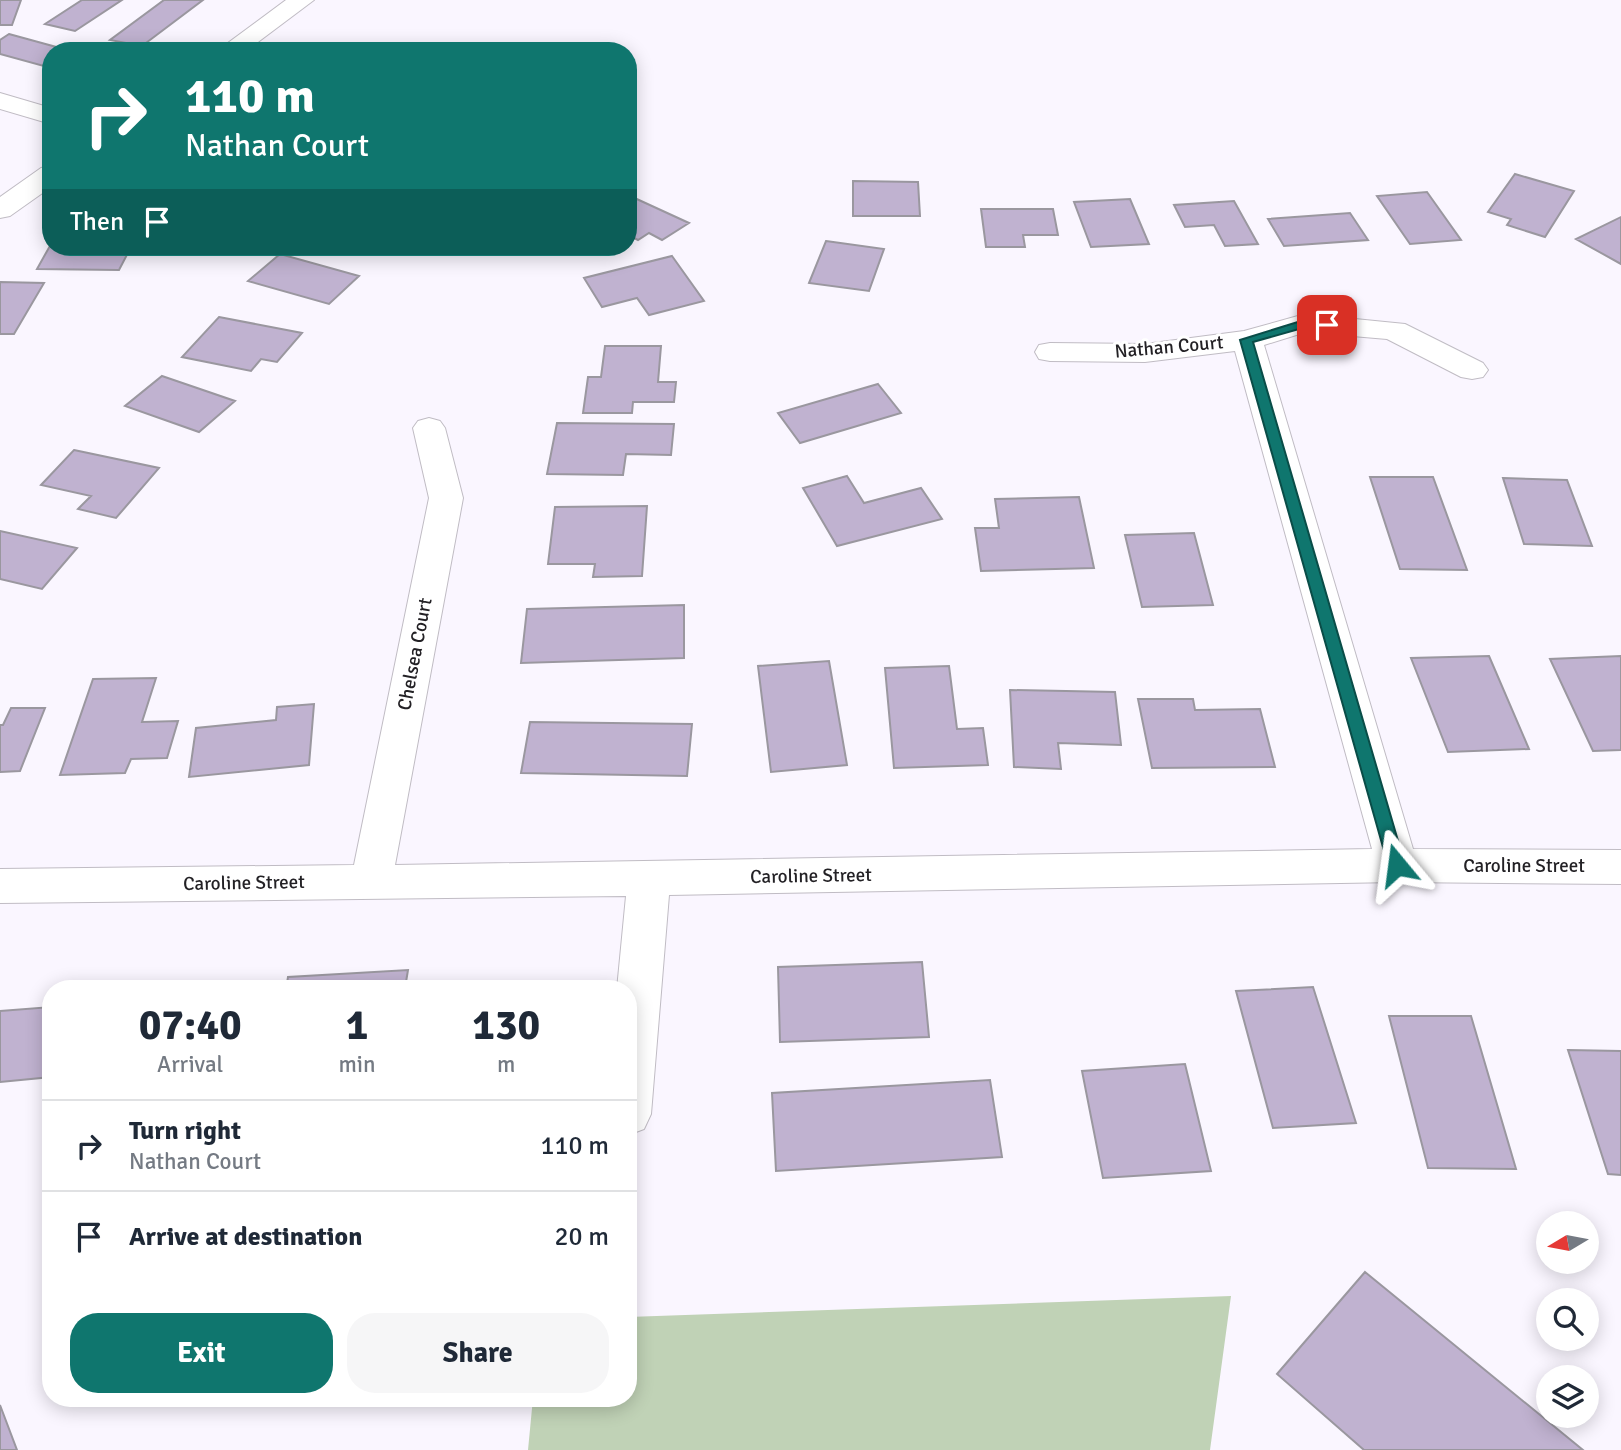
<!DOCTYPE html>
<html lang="en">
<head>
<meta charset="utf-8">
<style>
  body { margin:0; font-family:Signika,sans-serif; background:#f6f6f7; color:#1f2937; height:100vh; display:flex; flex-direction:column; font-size:26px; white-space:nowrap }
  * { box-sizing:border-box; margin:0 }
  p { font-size:23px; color:#747a83 }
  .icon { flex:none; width:38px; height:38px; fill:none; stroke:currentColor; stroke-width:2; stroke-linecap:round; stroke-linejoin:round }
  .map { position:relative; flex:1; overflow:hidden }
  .details { position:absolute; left:42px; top:980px; width:595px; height:427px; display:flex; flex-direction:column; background:#fff; border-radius:28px; box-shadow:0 4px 18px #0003 }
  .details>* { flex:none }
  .guide { position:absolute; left:42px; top:42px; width:595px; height:214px; border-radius:28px; box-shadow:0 4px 18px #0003; background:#0f766e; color:#fff; overflow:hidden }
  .needle { width:46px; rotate:260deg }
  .buttons { position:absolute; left:1536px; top:1211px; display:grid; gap:14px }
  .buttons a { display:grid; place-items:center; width:63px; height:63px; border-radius:50%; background:#fff; box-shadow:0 4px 18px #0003; font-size:35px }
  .pin { position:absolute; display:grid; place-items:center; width:60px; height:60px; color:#fff; margin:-30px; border-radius:14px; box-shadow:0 4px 10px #0006 }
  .me { position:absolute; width:77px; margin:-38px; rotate:344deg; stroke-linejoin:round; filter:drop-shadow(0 0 5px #0008) }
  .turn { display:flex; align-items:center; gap:24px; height:147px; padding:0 28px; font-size:32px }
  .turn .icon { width:91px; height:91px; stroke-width:2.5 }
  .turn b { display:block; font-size:49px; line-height:60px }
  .then { display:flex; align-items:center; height:66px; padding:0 28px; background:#0003; gap:14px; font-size:26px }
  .eta { display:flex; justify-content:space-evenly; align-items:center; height:119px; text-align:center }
  .eta b { font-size:42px; font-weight:700; line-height:49px }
  .action { display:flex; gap:14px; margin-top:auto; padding:14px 28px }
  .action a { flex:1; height:80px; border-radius:28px; background:#0f766e; color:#fff; font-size:28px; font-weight:700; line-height:80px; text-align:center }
  .action a+a { background:#f6f6f7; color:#1f2937 }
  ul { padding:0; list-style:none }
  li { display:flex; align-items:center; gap:21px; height:91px; padding:0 28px; border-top:2px solid #e0e1e3 }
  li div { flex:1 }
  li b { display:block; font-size:26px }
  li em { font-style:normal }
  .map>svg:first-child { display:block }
  .green { fill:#c0d2b6 }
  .building { fill:#c0b2d0; stroke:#9a979f; stroke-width:2 }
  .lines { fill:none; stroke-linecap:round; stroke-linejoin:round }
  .minor-casing { stroke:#c0bcc4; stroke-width:2 }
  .minor { fill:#fff; fill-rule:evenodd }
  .route { fill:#0f766e; stroke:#0a4d48; stroke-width:2 }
  .labels { text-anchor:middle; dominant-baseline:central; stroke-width:6; stroke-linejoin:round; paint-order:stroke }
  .street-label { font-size:19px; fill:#232125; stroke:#fff }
</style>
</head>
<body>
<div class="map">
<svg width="1621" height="1450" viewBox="0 0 1621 1450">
  <rect width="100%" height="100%" fill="#faf6ff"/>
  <path class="green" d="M 1231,1296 L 1210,1450 L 528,1450 L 533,1398 L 628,1398 L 628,1317 Z"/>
  <path class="building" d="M 0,0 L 21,0 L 12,25 L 0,25 Z
    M 82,0 L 122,0 L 75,31 L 45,24 Z
    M 164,0 L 203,0 L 142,46 L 110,40 Z
    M 9,34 L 71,51 L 51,51 L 51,68 L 0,54 L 0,40 Z
    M 1515,174 L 1574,191 L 1545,237 L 1507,225 L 1511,219 L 1488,212 Z
    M 853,181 L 918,182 L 920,216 L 853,216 Z
    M 1427,192 L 1461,240 L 1410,244 L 1377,196 Z
    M 628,195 L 689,223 L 662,240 L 649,233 L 638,240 L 628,235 Z
    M 1130,199 L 1149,244 L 1091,247 L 1074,202 Z
    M 1234,201 L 1258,244 L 1225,246 L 1214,225 L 1185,227 L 1174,205 Z
    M 981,209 L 1053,209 L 1058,235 L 1023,235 L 1025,247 L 986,247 Z
    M 1350,213 L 1368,240 L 1284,246 L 1268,219 Z
    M 1621,217 L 1621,264 L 1576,239 Z
    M 826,241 L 884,249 L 869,291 L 809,283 Z
    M 51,244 L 51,247 L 131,247 L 119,270 L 37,269 Z
    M 348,247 L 415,247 L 416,250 L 373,255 L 372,248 L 348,251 Z
    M 280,254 L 359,276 L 329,304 L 248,281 Z
    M 672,256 L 704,301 L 649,315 L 637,298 L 602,307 L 584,278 Z
    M 0,282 L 44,283 L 14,334 L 0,334 Z
    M 219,317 L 302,333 L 277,362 L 261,359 L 251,371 L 182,357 Z
    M 605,346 L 661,346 L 658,382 L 676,382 L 674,402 L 633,402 L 632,413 L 583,413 L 588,377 L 601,377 Z
    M 162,376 L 235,401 L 199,432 L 125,406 Z
    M 878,384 L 901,413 L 800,443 L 778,413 Z
    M 557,423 L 674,424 L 671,455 L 626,454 L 623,475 L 547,474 Z
    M 74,450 L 159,468 L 116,518 L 78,509 L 91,496 L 41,485 Z
    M 847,476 L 864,503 L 921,488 L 942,519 L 837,546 L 803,488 Z
    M 1370,477 L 1433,477 L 1467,570 L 1400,569 Z
    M 1503,478 L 1567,480 L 1592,546 L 1524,544 Z
    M 1079,497 L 1094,568 L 981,571 L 975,528 L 999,528 L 995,499 Z
    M 647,506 L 642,576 L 593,577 L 595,564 L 548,564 L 555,507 Z
    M 0,531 L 77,548 L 42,589 L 0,579 Z
    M 1194,533 L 1213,605 L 1142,607 L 1125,535 Z
    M 684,605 L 684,658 L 521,663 L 527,609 Z
    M 1489,656 L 1529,749 L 1448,752 L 1411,658 Z
    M 1621,656 L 1621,750 L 1593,751 L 1550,659 Z
    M 829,661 L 847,765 L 771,772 L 758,666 Z
    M 949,666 L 957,729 L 983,728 L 988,765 L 894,768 L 885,668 Z
    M 156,678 L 142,722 L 178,721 L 167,758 L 131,759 L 125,773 L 60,775 L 93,679 Z
    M 1010,690 L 1115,692 L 1121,745 L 1058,743 L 1061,769 L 1014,767 Z
    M 1138,699 L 1193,699 L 1195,710 L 1260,709 L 1275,767 L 1152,768 Z
    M 314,704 L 309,765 L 189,777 L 196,728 L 276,720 L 277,707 Z
    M 11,708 L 45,708 L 20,771 L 0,772 L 0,725 L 3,725 Z
    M 530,722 L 692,724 L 687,776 L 521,773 Z
    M 922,962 L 929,1037 L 780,1042 L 778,967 Z
    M 408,970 L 405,988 L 465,984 L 464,989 L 286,989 L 288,977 Z
    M 1313,987 L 1356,1123 L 1273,1128 L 1236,991 Z
    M 51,1007 L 51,1077 L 0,1082 L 0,1011 Z
    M 1389,1016 L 1471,1016 L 1516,1169 L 1428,1168 Z
    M 1568,1050 L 1621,1051 L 1621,1175 L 1608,1174 Z
    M 1185,1064 L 1211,1171 L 1103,1178 L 1082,1071 Z
    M 990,1080 L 1002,1157 L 776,1171 L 772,1093 Z
    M 1365,1272 L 1583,1450 L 1364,1450 L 1277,1374 Z
    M 0,1405 L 17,1450 L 0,1450 Z"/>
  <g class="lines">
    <g class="minor-casing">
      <path id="minor" d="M 286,0 L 314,0 L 246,51 L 217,51 Z
        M 0,93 L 51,108 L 51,124 L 0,109 Z
        M 51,166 L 51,187 L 10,216 L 0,218 L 0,197 L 41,168 Z
        M 1305,314 L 1405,324 L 1483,363 L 1488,370 L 1483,377 L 1472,379 L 1461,377 L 1387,339 L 1306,332 L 1264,345 L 1413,849 L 1621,850 L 1621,884 L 1397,882 L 669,895 L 651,1114 L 644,1129 L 628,1135 L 628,989 L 617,989 L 626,896 L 0,903 L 0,869 L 354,865 L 429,498 L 413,428 L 418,421 L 429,418 L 440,421 L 445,428 L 463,498 L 395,865 L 1372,849 L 1235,351 L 1145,362 L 1050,361 L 1039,359 L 1035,352 L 1039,345 L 1050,343 L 1145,344 L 1244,331 Z"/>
    </g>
    <use href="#minor" class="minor"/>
  </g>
  <path class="route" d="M 1301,321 L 1327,321 L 1334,325 L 1327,329 L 1306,327 L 1253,342 L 1405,865 L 1397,872 L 1388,865 L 1240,340 Z"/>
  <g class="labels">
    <g class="street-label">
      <text transform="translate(1169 347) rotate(-5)">Nathan Court</text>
      <text transform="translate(415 654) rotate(-79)">Chelsea Court</text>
      <text x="1524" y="866">Caroline Street</text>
      <text transform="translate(811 876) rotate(-1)">Caroline Street</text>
      <text transform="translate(244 883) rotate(-1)">Caroline Street</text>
    </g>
  </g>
</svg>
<div class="buttons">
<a><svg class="needle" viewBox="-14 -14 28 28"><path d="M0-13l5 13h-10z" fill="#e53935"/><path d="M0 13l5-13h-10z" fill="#747a83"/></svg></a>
<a><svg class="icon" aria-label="search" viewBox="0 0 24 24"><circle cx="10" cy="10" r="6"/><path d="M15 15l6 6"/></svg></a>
<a><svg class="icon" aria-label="layers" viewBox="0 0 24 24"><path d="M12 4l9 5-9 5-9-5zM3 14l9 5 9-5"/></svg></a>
</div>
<div class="pin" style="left:1327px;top:325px;background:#d93025"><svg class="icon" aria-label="arrive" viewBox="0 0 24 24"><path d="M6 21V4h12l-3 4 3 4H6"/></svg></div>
<svg class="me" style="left:1397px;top:865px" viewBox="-20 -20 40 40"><path d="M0-17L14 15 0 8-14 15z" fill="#0f766e" stroke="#fff" stroke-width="4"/></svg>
<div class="guide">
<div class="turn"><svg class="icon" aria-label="right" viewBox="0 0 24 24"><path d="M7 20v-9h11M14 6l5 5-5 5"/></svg><div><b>110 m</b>Nathan Court</div></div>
<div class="then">Then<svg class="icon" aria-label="arrive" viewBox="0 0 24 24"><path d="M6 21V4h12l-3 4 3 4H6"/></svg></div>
</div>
<section class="details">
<div class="eta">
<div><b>07:40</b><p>Arrival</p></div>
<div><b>1</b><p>min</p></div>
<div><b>130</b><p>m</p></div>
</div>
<ul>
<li><svg class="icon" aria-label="right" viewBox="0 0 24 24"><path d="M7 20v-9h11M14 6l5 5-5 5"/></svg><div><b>Turn right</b><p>Nathan Court</p></div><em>110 m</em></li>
<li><svg class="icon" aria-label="arrive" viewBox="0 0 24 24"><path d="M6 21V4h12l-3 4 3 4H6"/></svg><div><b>Arrive at destination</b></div><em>20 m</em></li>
</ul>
<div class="action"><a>Exit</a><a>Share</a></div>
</section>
</div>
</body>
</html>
